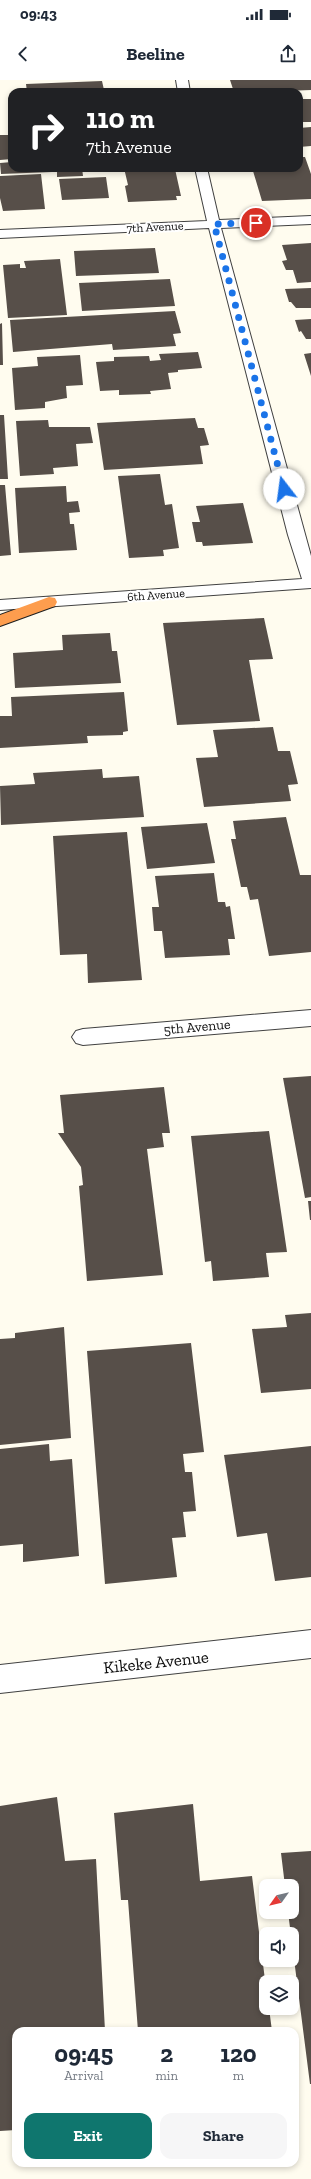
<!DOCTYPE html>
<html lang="en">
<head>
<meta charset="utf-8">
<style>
  body { margin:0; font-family:"Zilla Slab",serif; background:#f6f6f7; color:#1f2937; height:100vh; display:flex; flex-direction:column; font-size:15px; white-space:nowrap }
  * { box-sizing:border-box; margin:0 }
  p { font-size:13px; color:#747a83 }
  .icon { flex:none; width:22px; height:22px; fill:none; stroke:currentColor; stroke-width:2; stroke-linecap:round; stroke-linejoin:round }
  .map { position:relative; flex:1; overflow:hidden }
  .side { position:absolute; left:12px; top:1947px; width:287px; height:140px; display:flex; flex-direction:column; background:#fff; border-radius:12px; box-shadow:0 2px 6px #0003 }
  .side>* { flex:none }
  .guide { position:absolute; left:8px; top:8px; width:295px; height:84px; border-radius:12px; box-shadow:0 2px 6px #0003; background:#202124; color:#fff; overflow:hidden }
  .needle { width:26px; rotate:236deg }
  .controls { position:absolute; left:259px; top:1799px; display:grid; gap:8px }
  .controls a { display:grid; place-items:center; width:40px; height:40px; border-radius:8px; background:#fff; box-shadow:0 2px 6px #0003; font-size:20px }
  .pin { position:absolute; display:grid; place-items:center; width:34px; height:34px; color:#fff; margin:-17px; border:2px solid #fff; border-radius:50%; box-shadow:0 1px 4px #0007 }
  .me { position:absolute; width:44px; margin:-22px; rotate:345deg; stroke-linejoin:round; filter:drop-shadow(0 0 3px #0008) }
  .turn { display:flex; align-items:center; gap:14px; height:84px; padding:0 12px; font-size:18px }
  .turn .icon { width:52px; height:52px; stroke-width:2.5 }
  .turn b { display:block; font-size:28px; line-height:34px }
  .eta { display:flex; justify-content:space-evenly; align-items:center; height:68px; text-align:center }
  .eta b { font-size:24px; font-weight:800; line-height:28px }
  .primary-button { display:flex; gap:8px; margin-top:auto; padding:8px 12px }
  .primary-button a { flex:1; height:46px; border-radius:12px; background:#0f766e; color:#fff; font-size:16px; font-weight:800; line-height:46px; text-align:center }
  .primary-button a+a { background:#f6f6f7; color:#1f2937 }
  .status { display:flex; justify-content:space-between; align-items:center; height:28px; padding:0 20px; background:#fff; direction:ltr }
  .status svg { height:11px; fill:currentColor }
  header { display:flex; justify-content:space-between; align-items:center; height:52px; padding:0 12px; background:#fff; font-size:18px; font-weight:800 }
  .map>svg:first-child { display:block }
  .building { fill:#574f49 }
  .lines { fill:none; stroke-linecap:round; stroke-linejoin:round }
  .minor-casing { stroke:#414141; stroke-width:2 }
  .highway-casing { stroke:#1f1f1f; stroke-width:2 }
  .minor { fill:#fff; fill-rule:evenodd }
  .highway { fill:#fd9d4e; fill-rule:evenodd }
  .route { stroke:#1a73e8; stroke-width:7; stroke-dasharray:0 12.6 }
  .labels { text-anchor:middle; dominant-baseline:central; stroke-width:4; stroke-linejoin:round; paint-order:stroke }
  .far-street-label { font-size:12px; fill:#0e0e0e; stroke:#fff }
  .street-label { font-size:14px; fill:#0e0e0e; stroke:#fff }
  .near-street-label { font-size:17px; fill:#0e0e0e; stroke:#fff }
</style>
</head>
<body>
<div class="status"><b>09:43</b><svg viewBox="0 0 49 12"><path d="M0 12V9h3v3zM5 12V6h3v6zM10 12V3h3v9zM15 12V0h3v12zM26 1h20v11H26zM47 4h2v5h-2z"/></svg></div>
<header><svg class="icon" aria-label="back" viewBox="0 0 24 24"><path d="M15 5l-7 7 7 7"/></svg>Beeline<svg class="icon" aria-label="share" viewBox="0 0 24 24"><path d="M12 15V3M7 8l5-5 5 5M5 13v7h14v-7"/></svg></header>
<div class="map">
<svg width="311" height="2099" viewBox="0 0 311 2099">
  <rect width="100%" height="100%" fill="#fffcef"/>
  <path class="building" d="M 230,0 L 311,0 L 311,10 L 257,12 L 256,8 L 233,9 Z
    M 102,1 L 104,10 L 129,9 L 130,12 L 27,12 L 26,4 Z
    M 299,19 L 311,19 L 311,42 L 299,42 Z
    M 311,47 L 311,66 L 299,67 L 299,48 Z
    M 0,55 L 12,55 L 12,79 L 0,80 Z
    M 299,77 L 305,77 L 311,94 L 311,119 L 262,121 L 253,91 L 249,88 L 299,88 Z
    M 12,82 L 12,88 L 51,88 L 52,92 L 1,94 L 0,83 Z
    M 57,88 L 82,88 L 83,96 L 57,97 Z
    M 85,88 L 114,88 L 114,91 L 86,92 Z
    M 124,88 L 175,89 L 181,116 L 176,116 L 177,120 L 128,122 L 125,106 L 128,105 Z
    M 41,94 L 45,129 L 3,131 L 0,118 L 0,96 Z
    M 106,97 L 109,118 L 62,120 L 59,99 Z
    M 311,163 L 311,202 L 297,203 L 293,190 L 286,190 L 282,181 L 287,180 L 282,165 Z
    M 155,168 L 159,193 L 76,196 L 74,171 Z
    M 60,179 L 67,235 L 8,238 L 3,185 L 20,184 L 20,188 L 26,188 L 24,181 Z
    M 170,199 L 175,226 L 82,231 L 79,203 Z
    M 311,208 L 311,228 L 296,228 L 291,222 L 289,222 L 285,209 Z
    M 175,231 L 181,253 L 173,254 L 176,266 L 113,270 L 112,264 L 13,272 L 10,240 Z
    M 311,239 L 311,259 L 306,259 L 301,251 L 299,252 L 295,240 Z
    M 2,243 L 3,285 L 0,285 L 0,244 Z
    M 198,272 L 202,288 L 178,290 L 178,292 L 168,293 L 171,309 L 150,311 L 151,314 L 119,315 L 119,310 L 100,311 L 96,282 L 114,281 L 114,277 L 149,276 L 150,281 L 161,280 L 159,274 Z
    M 311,273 L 311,296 L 304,274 Z
    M 80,275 L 83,305 L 66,306 L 67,318 L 45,322 L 45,328 L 15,330 L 12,288 L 38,286 L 37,277 Z
    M 0,335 L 4,335 L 8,399 L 0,399 Z
    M 195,338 L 198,348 L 204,348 L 209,365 L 200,366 L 203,384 L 104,390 L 97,343 Z
    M 48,340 L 49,347 L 90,347 L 93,363 L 76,364 L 78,386 L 53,388 L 54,394 L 20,396 L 16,341 Z
    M 160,394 L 165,425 L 172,424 L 179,468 L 163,470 L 164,476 L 129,478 L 118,396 Z
    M 0,405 L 5,405 L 11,475 L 0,476 Z
    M 66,406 L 67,422 L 78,421 L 80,432 L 69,433 L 70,444 L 74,444 L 77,470 L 19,473 L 15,408 Z
    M 243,423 L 253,463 L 203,466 L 202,462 L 196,462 L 192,442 L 200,442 L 196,426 Z
    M 264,538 L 273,579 L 249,580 L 260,641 L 177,645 L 163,543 Z
    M 110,553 L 112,571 L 117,571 L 121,603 L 15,608 L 13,573 L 63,570 L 62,555 Z
    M 124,612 L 128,651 L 123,652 L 123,655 L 87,656 L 88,663 L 0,668 L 0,636 L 12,636 L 11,617 Z
    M 273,647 L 278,671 L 290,671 L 298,704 L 288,705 L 291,721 L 204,727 L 196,678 L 218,677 L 213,650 Z
    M 102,689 L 103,698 L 139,696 L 144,737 L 1,745 L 0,706 L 35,704 L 33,693 Z
    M 286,737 L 300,795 L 311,795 L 311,872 L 269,876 L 258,819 L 250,820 L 247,807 L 241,807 L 231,759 L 236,759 L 233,741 Z
    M 207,743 L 215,783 L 147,789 L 141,747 Z
    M 127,752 L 142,900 L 88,903 L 87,874 L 60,875 L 53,756 Z
    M 214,793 L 218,822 L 225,822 L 226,827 L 230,826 L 235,859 L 228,859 L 230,875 L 165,878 L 162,851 L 154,851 L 152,827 L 159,827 L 155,796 Z
    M 311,996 L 311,1117 L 305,1118 L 283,998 Z
    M 164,1007 L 170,1053 L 162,1053 L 164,1067 L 147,1069 L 163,1195 L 87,1201 L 79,1106 L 83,1105 L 81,1087 L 58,1053 L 64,1053 L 60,1015 Z
    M 269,1051 L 287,1172 L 266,1173 L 269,1197 L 213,1201 L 211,1181 L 205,1182 L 191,1056 Z
    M 308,1121 L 311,1121 L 311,1140 L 310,1140 Z
    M 311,1233 L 311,1309 L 261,1313 L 252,1249 L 287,1247 L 285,1235 Z
    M 64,1247 L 71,1358 L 0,1365 L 0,1259 L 15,1258 L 15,1253 Z
    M 191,1263 L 204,1372 L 183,1374 L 185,1392 L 192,1392 L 196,1431 L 183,1432 L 186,1457 L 172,1458 L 177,1497 L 105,1504 L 87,1271 Z
    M 49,1364 L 50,1381 L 72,1379 L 79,1476 L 23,1482 L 23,1464 L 0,1466 L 0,1369 Z
    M 311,1366 L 311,1497 L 275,1501 L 267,1453 L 237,1457 L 224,1375 Z
    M 57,1717 L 65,1781 L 96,1779 L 105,1951 L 16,1951 L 16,2050 L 0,2051 L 0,1726 Z
    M 193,1724 L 200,1801 L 252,1796 L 266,1908 L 266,1928 L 269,1928 L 272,1951 L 138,1951 L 128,1820 L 121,1820 L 114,1733 Z
    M 311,1771 L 311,2004 L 310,2004 L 288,1832 L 292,1832 L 292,1806 L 285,1806 L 281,1773 Z"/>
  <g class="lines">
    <g class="minor-casing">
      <path id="minor" d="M 176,0 L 188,0 L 190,12 L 178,12 Z
        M 195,88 L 207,88 L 219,140 L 311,136 L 311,144 L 221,148 L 311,476 L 311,508 L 0,530 L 0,520 L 302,499 L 288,455 L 209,148 L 0,158 L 0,150 L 207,141 Z
        M 311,930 L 311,946 L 83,965 L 76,963 L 72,957 L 76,951 L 83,949 Z
        M 311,1550 L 311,1578 L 0,1613 L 0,1585 Z"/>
    </g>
    <g class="highway-casing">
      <path id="highway" d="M 49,517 L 55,518 L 57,522 L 55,526 L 0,546 L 0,535 Z"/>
    </g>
    <use href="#minor" class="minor"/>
    <use href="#highway" class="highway"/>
  </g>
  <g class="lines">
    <path class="route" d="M 256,143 L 214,144 L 284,409"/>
  </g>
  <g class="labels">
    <g class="far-street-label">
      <text transform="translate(155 147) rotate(-3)">7th Avenue</text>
      <text transform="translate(156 515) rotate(-4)">6th Avenue</text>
    </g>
    <g class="street-label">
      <text transform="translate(197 947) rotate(-5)">5th Avenue</text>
    </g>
    <g class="near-street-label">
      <text transform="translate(156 1582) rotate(-6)">Kikeke Avenue</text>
    </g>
  </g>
</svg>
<div class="controls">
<a><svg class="needle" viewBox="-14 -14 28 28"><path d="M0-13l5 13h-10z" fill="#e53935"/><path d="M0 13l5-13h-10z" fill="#747a83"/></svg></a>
<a><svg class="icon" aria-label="sound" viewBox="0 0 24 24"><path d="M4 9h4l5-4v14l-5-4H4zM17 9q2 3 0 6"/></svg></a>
<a><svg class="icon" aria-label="layers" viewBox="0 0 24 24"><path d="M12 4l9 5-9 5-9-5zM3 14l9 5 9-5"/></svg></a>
</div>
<div class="pin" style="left:256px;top:143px;background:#d93025"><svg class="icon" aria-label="arrive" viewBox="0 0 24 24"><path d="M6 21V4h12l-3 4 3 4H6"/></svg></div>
<svg class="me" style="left:284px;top:409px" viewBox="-20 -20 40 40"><circle r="19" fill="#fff"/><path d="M0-13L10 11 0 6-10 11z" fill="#1a73e8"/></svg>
<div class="guide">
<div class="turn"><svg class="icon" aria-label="right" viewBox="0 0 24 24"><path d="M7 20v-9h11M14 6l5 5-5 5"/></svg><div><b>110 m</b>7th Avenue</div></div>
</div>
<section class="side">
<div class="eta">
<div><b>09:45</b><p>Arrival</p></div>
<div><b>2</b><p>min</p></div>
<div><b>120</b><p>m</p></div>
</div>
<div class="primary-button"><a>Exit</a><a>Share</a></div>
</section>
</div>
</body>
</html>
